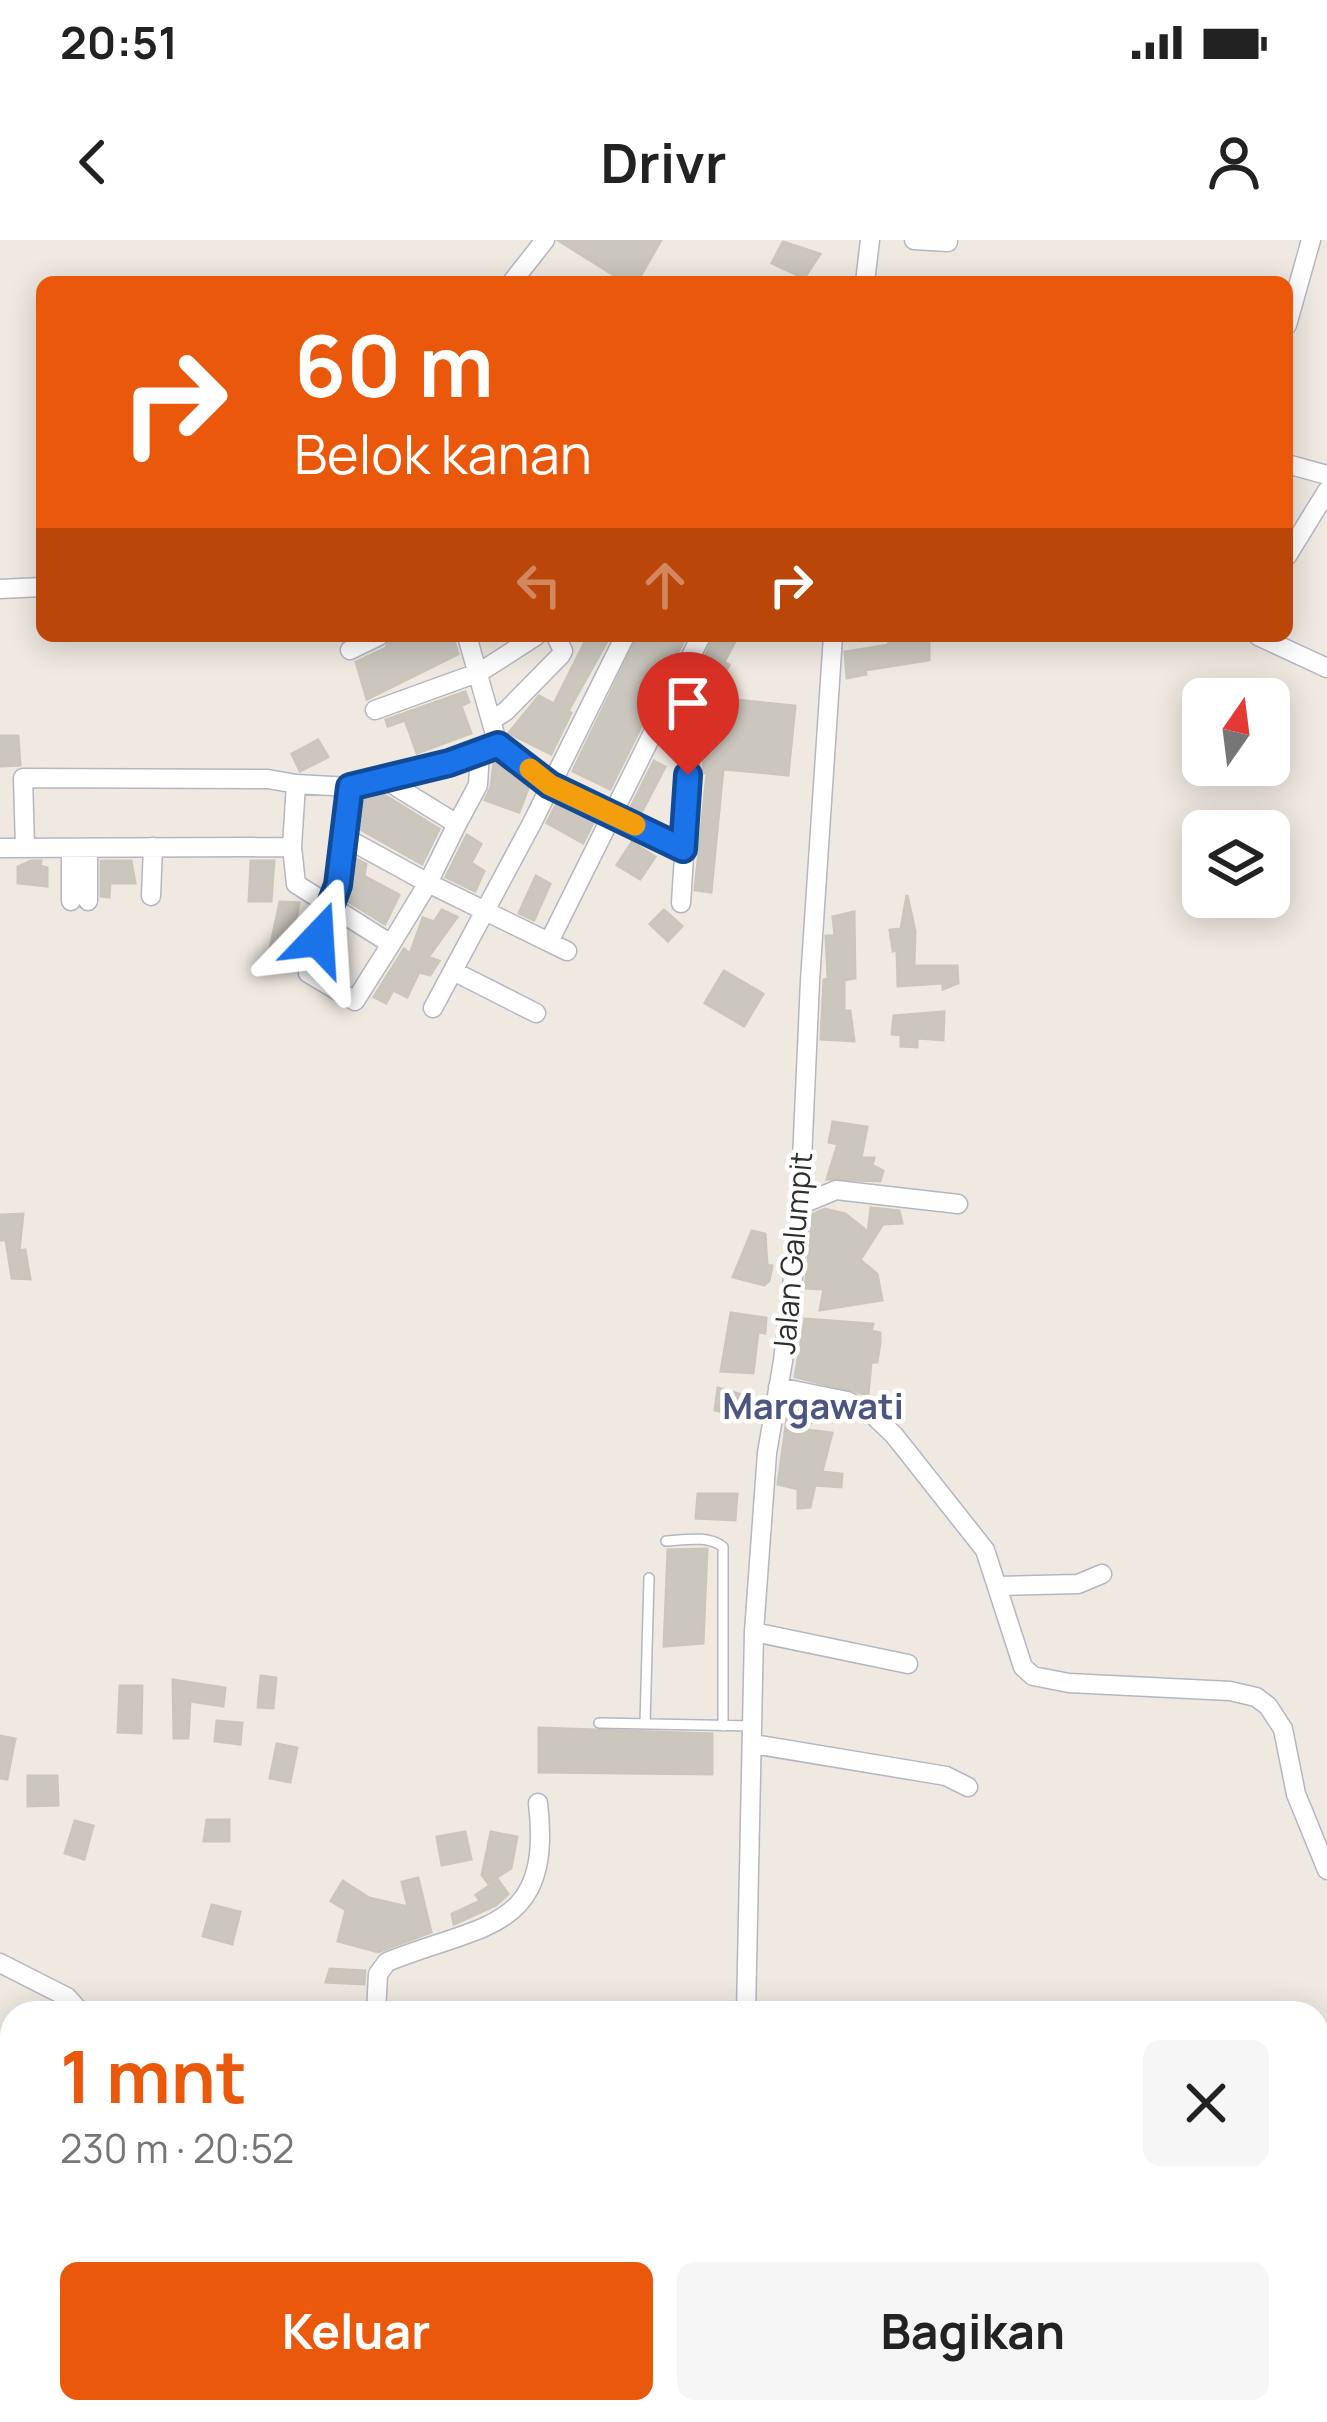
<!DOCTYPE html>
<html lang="id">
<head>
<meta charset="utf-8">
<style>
  body { margin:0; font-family:Manrope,sans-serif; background:#f6f6f6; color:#222; height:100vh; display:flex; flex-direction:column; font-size:45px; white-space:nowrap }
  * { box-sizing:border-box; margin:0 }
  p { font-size:39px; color:#767676 }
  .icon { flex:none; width:66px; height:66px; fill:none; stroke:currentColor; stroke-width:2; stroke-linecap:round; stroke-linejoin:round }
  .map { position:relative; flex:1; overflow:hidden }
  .sheet { position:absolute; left:0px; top:1761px; width:1329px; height:423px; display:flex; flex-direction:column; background:#fff; border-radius:36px 36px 0 0; box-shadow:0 6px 30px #0003 }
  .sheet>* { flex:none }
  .hud { position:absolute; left:36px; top:36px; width:1257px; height:366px; border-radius:18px; box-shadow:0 6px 30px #0003; background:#ea580c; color:#fff; overflow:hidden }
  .needle { width:78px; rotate:14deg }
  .controls { position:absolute; left:1182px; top:438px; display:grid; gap:24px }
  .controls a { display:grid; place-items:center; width:108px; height:108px; border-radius:18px; background:#fff; box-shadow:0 6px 30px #0003; font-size:60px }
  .pin { position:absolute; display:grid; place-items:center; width:102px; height:102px; color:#fff; margin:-123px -51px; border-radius:50% 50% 50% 0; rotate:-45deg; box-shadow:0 0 12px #0007 }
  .pin .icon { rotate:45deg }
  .me { position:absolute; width:132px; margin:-66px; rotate:20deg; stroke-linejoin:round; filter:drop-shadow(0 0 9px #0008) }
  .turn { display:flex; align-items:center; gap:42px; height:252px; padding:0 60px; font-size:54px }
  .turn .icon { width:156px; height:156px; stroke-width:2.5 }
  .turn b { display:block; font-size:84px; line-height:102px }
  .lanes { display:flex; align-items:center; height:114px; padding:0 60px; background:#0003; justify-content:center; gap:60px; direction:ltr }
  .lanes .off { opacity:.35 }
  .round { display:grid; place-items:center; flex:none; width:126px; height:126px; border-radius:18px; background:#f6f6f6 }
  .summary { display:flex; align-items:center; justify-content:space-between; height:204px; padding:0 60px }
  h1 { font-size:72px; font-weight:700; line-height:90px; color:#ea580c }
  .cta { display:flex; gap:24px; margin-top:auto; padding:24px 60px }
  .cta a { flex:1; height:138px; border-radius:18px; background:#ea580c; color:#fff; font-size:48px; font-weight:700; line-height:138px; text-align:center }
  .cta a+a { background:#f6f6f6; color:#222 }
  .status { display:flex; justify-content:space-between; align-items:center; height:84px; padding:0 60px; background:#fff; direction:ltr }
  .status svg { height:33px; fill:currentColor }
  header { display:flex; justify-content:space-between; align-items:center; height:156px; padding:0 60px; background:#fff; font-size:54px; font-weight:700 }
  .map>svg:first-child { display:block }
  .building { fill:#cbc7bf; stroke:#cbc5ba; stroke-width:3 }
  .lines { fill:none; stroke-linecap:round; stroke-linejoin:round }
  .service-casing { stroke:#b4b7c1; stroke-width:12 }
  .minor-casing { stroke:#b4b7c1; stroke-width:21 }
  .service { stroke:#fff; stroke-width:9 }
  .minor { stroke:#fff; stroke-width:18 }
  .route-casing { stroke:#114b97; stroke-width:30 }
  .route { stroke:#1a73e8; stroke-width:21 }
  .slow { stroke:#f59e0b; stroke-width:21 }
  .labels { text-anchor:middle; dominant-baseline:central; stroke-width:9; stroke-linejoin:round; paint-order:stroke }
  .street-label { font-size:30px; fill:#2e2e2e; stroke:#fff }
  .quarter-label { font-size:36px; font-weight:bold; fill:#4d5680; stroke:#fff }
</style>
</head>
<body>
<div class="status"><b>20:51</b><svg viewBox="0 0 49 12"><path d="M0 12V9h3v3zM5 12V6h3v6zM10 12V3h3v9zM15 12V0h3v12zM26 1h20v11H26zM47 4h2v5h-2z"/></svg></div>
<header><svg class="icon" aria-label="back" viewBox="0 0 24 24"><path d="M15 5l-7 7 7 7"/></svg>Drivr<svg class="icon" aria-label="person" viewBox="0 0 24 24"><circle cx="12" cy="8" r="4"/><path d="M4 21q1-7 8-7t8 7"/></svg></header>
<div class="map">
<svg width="1327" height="2182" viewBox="0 0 1327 2182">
  <rect width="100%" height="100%" fill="#efe9e1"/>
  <path class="building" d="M 558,0 L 661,0 L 637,42 L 625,42 Z
    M 783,2 L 820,14 L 804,38 L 772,23 Z
    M 392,396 L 446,396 L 449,404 L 454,401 L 458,414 L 367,459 L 356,422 L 386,408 Z
    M 588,396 L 610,396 L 568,471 L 571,473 L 551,514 L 509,493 L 539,456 L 554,464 Z
    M 638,396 L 686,396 L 610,549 L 573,531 Z
    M 714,396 L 738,396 L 724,422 L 729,425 L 719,444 L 728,445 L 726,459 L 795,466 L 788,535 L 723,529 L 711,652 L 695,650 L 707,533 L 703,533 L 708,436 L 699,431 Z
    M 888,396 L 929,396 L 929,420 L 865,430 L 866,434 L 847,438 L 845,412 L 889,405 Z
    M 465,452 L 469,462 L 461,466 L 471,493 L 417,513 L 405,480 L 388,486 L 386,480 Z
    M 0,496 L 18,496 L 20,525 L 0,526 Z
    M 318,500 L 328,517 L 300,531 L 292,514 Z
    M 654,521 L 665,527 L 642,571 L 636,572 L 630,569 Z
    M 494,522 L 529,546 L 519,572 L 485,560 L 491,547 Z
    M 381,553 L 439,589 L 422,624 L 360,589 L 363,563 L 368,556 Z
    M 557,563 L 594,581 L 583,603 L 547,583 Z
    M 467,595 L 481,604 L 471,623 L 484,631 L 475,651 L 446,637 Z
    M 632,602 L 655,617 L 640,639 L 617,625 Z
    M 356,619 L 366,624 L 364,636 L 399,655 L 385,684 L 348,661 Z
    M 31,621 L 41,621 L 40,626 L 47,628 L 47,646 L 18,643 L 18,627 Z
    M 101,621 L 131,621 L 135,643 L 110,643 L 109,657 L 101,656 Z
    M 251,621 L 274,621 L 271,661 L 249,661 Z
    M 536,636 L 550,644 L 534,680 L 519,673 Z
    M 907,655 L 915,691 L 914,726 L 957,726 L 958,743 L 943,749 L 943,743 L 898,746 L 897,710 L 893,711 L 890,690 L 901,689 Z
    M 280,662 L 299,663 L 290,712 L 270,708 Z
    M 442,670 L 457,677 L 428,717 L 439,721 L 430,735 L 419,732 L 407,757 L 393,750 L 386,763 L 374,757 L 404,709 L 410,714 L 423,678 L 434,682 Z
    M 664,670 L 682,686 L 668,701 L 650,684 Z
    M 854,672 L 855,738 L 844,740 L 844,771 L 850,771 L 854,801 L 821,799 L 824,740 L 828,738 L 826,696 L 835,696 L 833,677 Z
    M 724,731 L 763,754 L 744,786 L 705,763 Z
    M 944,772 L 943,800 L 917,798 L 917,807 L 901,806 L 901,795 L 892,794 L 894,776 Z
    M 833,882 L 867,887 L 861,918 L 874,918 L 872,925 L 883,931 L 880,941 L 827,939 L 838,904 L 829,902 Z
    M 871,968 L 899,971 L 902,983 L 883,984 L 860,1020 L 877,1034 L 882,1060 L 820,1070 L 824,1049 L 805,1048 L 813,974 L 825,969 L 845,974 L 868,992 Z
    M 23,974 L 19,1011 L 25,1010 L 30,1039 L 12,1038 L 6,1000 L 0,1000 L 0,975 Z
    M 752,991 L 765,994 L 767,1025 L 772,1026 L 769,1041 L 764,1045 L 733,1037 Z
    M 731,1073 L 766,1078 L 765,1093 L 758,1092 L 753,1133 L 721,1131 Z
    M 805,1079 L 873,1084 L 871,1091 L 880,1093 L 880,1103 L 877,1122 L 871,1122 L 868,1155 L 795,1137 Z
    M 718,1148 L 756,1159 L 752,1181 L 715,1170 Z
    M 793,1164 L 818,1169 L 807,1190 L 832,1193 L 822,1232 L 842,1234 L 841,1247 L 815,1245 L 810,1267 L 798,1268 L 798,1249 L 778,1244 L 787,1178 Z
    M 698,1254 L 737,1254 L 735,1280 L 696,1278 Z
    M 707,1309 L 703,1403 L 664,1406 L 668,1310 Z
    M 261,1436 L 276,1438 L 273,1468 L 258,1467 Z
    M 173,1440 L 225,1448 L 223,1466 L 190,1461 L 188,1498 L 174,1498 Z
    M 120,1446 L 142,1446 L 141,1493 L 118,1492 Z
    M 217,1481 L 242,1483 L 240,1504 L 215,1501 Z
    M 539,1488 L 712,1494 L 712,1534 L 539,1532 Z
    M 0,1496 L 15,1499 L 7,1539 L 0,1538 Z
    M 277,1504 L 297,1508 L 290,1542 L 270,1538 Z
    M 28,1536 L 57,1536 L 58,1565 L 28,1566 Z
    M 207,1580 L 229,1580 L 229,1601 L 204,1601 Z
    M 75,1581 L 93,1586 L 84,1619 L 65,1613 Z
    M 465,1592 L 471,1619 L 442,1625 L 437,1597 Z
    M 491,1592 L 517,1597 L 511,1628 L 488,1643 L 482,1635 Z
    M 418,1638 L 431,1692 L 378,1712 L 338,1701 L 346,1670 L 331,1661 L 343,1641 L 369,1658 L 408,1667 L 402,1642 Z
    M 498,1640 L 508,1654 L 496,1665 L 454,1684 L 452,1674 L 480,1661 L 476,1655 Z
    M 212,1665 L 240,1672 L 232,1704 L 203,1696 Z
    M 330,1729 L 365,1731 L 364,1744 L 326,1742 Z"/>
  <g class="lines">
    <g class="service-casing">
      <path id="service" d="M 666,1301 C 684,1300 709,1295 723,1307 L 723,1486
        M 599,1483 L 754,1486
        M 645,1484 L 649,1338"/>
    </g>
    <g class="minor-casing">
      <path id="minor" d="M 914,0 L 948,2
        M 512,42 L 545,0
        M 865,42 L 870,0
        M 1287,85 L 1311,0
        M 1287,224 L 1327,235
        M 1287,316 L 1327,251
        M 0,349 L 42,347
        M 467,396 L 498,505 L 550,545 L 683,609
        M 1258,396 L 1327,428
        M 350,410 L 379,396
        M 678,442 L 694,460 L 681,663
        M 375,470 L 480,432 L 536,396
        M 492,480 L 506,471 L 560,416 L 563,411 L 556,396
        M 384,539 L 457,584 L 428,643 L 346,598 L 336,654 L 308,733 L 355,761 L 391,704
        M 457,584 L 478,545 L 480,511
        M 346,598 L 350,547
        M 292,607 L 296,644 L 391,704 L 428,643 L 567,711
        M 0,608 L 292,607 L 296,544 L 350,547 L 450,522 L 498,505
        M 25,608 L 23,538 L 268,539 L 296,544
        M 151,656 L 153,607
        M 71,661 L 71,610
        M 88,661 L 88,610
        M 549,702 L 701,396
        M 453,731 L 536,773
        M 433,768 L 532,583 L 625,396
        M 800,965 L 836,950 L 958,964
        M 778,1147 L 847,1161 L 872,1174 L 894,1195 L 985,1310 L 1023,1427 L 1033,1436 L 1069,1443 L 1230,1451 L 1256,1457 L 1268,1466 L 1283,1489 L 1296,1554 L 1327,1630
        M 997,1346 L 1078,1344 L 1102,1334
        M 754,1392 L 908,1424
        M 753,1504 L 946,1536 L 968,1547
        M 0,1723 L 67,1757 L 81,1773
        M 376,1773 L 378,1734 L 387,1722 C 483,1683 553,1692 538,1563
        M 746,1773 L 754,1392 L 767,1213 L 783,1121 L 799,987 L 810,741 L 833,396
        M 200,2172 L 203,2182
        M 731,2172 L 732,2182"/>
    </g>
    <use href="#service" class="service"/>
    <use href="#minor" class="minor"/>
  </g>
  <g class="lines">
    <g class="route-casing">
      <path id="route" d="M 318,699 L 338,645 L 350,547 L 449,523 L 498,505 L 550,545 L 683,609 L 688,535"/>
    </g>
    <use href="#route" class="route"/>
    <path class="slow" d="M 530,529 L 550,545 L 635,585"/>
  </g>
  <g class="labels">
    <g class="street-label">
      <text transform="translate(792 1013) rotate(-85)">Jalan Galumpit</text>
    </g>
    <g class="quarter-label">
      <text x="813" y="1165">Margawati</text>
    </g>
  </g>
</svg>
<div class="controls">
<a><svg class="needle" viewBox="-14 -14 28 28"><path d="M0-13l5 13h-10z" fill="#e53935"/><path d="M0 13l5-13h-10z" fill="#767676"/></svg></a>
<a><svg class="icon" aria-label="layers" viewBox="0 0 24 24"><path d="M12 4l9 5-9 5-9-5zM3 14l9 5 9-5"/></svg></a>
</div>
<div class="pin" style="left:688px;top:535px;background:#d93025"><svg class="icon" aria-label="arrive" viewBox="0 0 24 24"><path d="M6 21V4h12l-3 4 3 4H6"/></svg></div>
<svg class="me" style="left:318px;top:699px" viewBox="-20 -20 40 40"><path d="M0-17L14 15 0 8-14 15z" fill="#1a73e8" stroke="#fff" stroke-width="4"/></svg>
<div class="hud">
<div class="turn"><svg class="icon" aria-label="right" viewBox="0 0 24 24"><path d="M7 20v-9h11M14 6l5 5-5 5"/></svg><div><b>60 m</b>Belok kanan</div></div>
<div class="lanes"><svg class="icon off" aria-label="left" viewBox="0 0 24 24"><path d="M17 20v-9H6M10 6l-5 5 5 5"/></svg><svg class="icon off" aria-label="ahead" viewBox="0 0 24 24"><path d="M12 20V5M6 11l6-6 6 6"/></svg><svg class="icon" aria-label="right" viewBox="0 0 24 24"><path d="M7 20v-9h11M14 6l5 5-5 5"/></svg></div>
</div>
<section class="sheet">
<div class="summary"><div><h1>1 mnt</h1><p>230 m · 20:52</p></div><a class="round"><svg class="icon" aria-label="close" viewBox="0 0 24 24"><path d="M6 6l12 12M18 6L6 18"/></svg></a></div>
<div class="cta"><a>Keluar</a><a>Bagikan</a></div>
</section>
</div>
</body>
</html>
